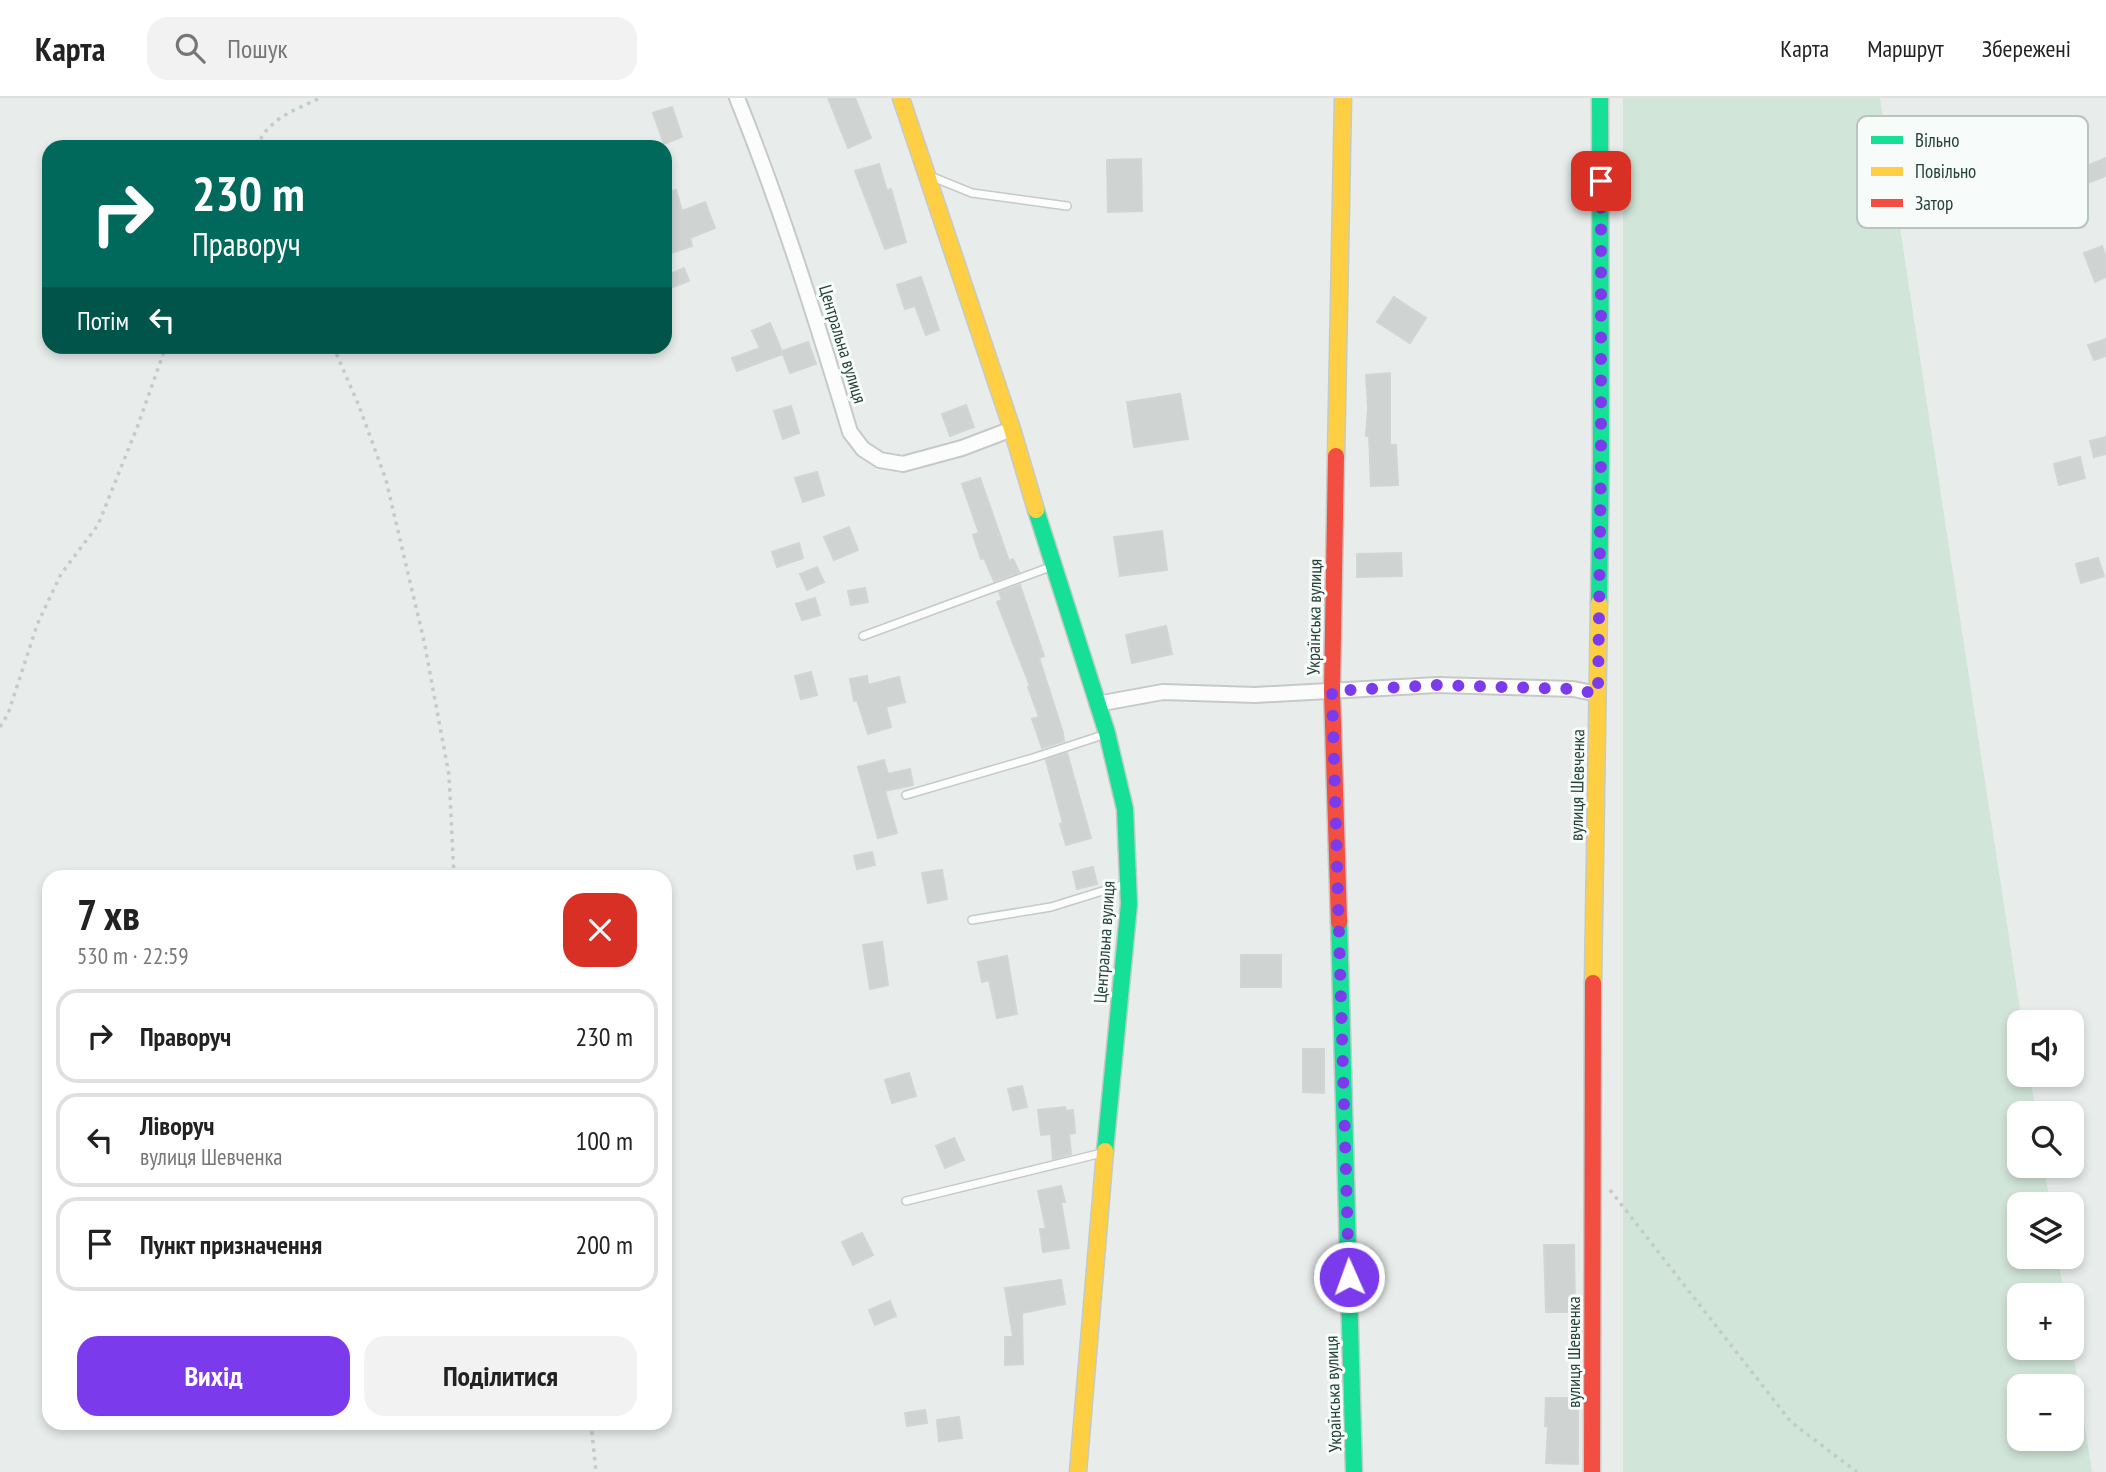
<!DOCTYPE html>
<html lang="uk">
<head>
<meta charset="utf-8">
<style>
  body { margin:0; font-family:"PT Sans Narrow",sans-serif; background:#f2f2f2; color:#222; height:100vh; display:flex; flex-direction:column; font-size:26px; white-space:nowrap }
  * { box-sizing:border-box; margin:0 }
  p { font-size:23px; color:#767676 }
  .icon { flex:none; width:38px; height:38px; fill:none; stroke:currentColor; stroke-width:2; stroke-linecap:round; stroke-linejoin:round }
  .map { position:relative; flex:1; overflow:hidden }
  .drawer { position:absolute; left:42px; top:772px; width:630px; height:560px; display:flex; flex-direction:column; background:#fff; border-radius:21px; box-shadow:0 4px 10px #0003 }
  .drawer>* { flex:none }
  .banner { position:absolute; left:42px; top:42px; width:630px; height:214px; border-radius:21px; box-shadow:0 4px 10px #0003; background:#00695c; color:#fff; overflow:hidden }
  .buttons { position:absolute; left:2007px; top:912px; display:grid; gap:14px }
  .buttons a { display:grid; place-items:center; width:77px; height:77px; border-radius:14px; background:#fff; box-shadow:0 4px 10px #0003; font-size:35px }
  .pin { position:absolute; display:grid; place-items:center; width:60px; height:60px; color:#fff; margin:-30px; border-radius:14px; box-shadow:0 4px 10px #0006 }
  .me { position:absolute; width:77px; margin:-38px; rotate:358deg; stroke-linejoin:round; filter:drop-shadow(0 0 5px #0008) }
  .turn { display:flex; align-items:center; gap:24px; height:147px; padding:0 35px; font-size:32px }
  .turn .icon { width:91px; height:91px; stroke-width:2.5 }
  .turn b { display:block; font-size:49px; line-height:60px }
  .then { display:flex; align-items:center; height:66px; padding:0 35px; background:#0003; gap:14px; font-size:26px }
  .round { display:grid; place-items:center; flex:none; width:74px; height:74px; border-radius:21px; background:#f2f2f2 }
  .headline { display:flex; align-items:center; justify-content:space-between; height:119px; padding:0 35px }
  h1 { font-size:42px; font-weight:800; line-height:52px }
  .button { display:flex; gap:14px; margin-top:auto; padding:14px 35px }
  .button a { flex:1; height:80px; border-radius:21px; background:#7c3aed; color:#fff; font-size:28px; font-weight:800; line-height:80px; text-align:center }
  .button a+a { background:#f2f2f2; color:#222 }
  ul { padding:0; list-style:none }
  li { display:flex; align-items:center; gap:21px; height:94px; margin:0 14px 10px; padding:0 21px; border:4px solid #e0e0e0; border-radius:21px }
  li div { flex:1 }
  li b { display:block; font-size:26px }
  li em { font-style:normal }
  header { display:flex; align-items:center; gap:42px; box-sizing:border-box; height:98px; padding:0 35px; background:#fff; border-bottom:2px solid #e0e0e0 }
  header strong { font-size:33px }
  nav { display:flex; gap:38px; margin-inline-start:auto; font-size:24px }
  .search { width:490px; height:63px; background:#f2f2f2; display:flex; align-items:center; gap:18px; box-sizing:border-box; padding:0 24px; border-radius:21px; color:#767676; font-size:26px }
  .map>svg:first-child { display:block }
  .green { fill:#d1e6d8; fill-rule:evenodd }
  .building { fill:#cfd4d2; stroke:#d1d6d4; stroke-width:2 }
  .lines { fill:none; stroke-linecap:round; stroke-linejoin:round }
  .lane-casing { stroke:#c5cac8; stroke-width:10 }
  .street-casing { stroke:#c5cac8; stroke-width:18 }
  .fast-casing { stroke:#c3cbc8; stroke-width:19 }
  .slow-casing { stroke:#c3cbc8; stroke-width:19 }
  .jam-casing { stroke:#c3cbc8; stroke-width:19 }
  .path { stroke:#c3ccca; stroke-width:3.5; stroke-dasharray:3.5 5; stroke-linecap:butt }
  .lane { stroke:#fcfcfc; stroke-width:7 }
  .street { stroke:#fcfcfc; stroke-width:14 }
  .fast { stroke:#16e098; stroke-width:16 }
  .slow { stroke:#ffcf43; stroke-width:16 }
  .jam { stroke:#f24e42; stroke-width:16 }
  .route { stroke:#7c3aed; stroke-width:12; stroke-dasharray:0 21.6 }
  .labels { text-anchor:middle; dominant-baseline:central; stroke-width:6; stroke-linejoin:round; paint-order:stroke }
  .street-label { font-size:18px; fill:#24423a; stroke:#f7fbf9 }
  .key { fill:#f7fbf9; stroke:#b8c4c0; stroke-width:2 }
  .key-label { font-size:19px; fill:#24423a }
</style>
</head>
<body>
<header>
<strong>Карта</strong>
<div class="search"><svg class="icon" aria-label="search" viewBox="0 0 24 24"><circle cx="10" cy="10" r="6"/><path d="M15 15l6 6"/></svg>Пошук</div>
<nav><a>Карта</a><a>Маршрут</a><a>Збережені</a></nav>
</header>
<div class="map">
<svg width="2106" height="1374" viewBox="0 0 2106 1374">
  <rect width="100%" height="100%" fill="#e8edeb"/>
  <path class="green" d="M 1623,0 L 1880,0 L 2022,924 L 2020,924 L 2020,976 L 2030,977 L 2036,1015 L 2020,1015 L 2020,1068 L 2044,1068 L 2050,1106 L 2020,1106 L 2020,1158 L 2058,1159 L 2064,1197 L 2020,1197 L 2020,1250 L 2072,1250 L 2072,1247 L 2092,1374 L 1623,1374 ZM 2020,1288 L 2072,1288 L 2072,1340 L 2020,1340 Z"/>
  <path class="building" d="M 828,0 L 855,0 L 871,40 L 848,50 Z
    M 672,9 L 682,39 L 664,46 L 653,15 Z
    M 2106,60 L 2106,78 L 2085,86 L 2079,71 Z
    M 1141,61 L 1142,113 L 1108,114 L 1107,62 Z
    M 879,66 L 887,93 L 891,91 L 906,144 L 885,151 L 855,73 Z
    M 676,92 L 682,113 L 705,104 L 715,130 L 690,140 L 692,148 L 665,157 L 665,95 Z
    M 2102,148 L 2106,159 L 2106,179 L 2095,184 L 2084,155 Z
    M 684,170 L 689,183 L 673,189 L 668,177 Z
    M 921,179 L 939,232 L 926,237 L 915,208 L 905,211 L 897,187 Z
    M 1394,199 L 1426,220 L 1410,245 L 1377,224 Z
    M 770,225 L 783,256 L 737,273 L 732,260 L 760,250 L 752,233 Z
    M 2106,241 L 2106,258 L 2094,262 L 2088,247 Z
    M 808,244 L 816,266 L 790,275 L 782,253 Z
    M 1390,275 L 1390,347 L 1396,347 L 1398,387 L 1371,388 L 1369,338 L 1366,338 L 1368,310 L 1366,277 Z
    M 1180,296 L 1188,341 L 1134,349 L 1127,304 Z
    M 966,307 L 974,329 L 950,338 L 942,316 Z
    M 791,308 L 799,335 L 783,341 L 774,313 Z
    M 2106,339 L 2106,356 L 2094,359 L 2090,343 Z
    M 2080,359 L 2085,380 L 2059,387 L 2054,366 Z
    M 817,374 L 824,397 L 803,404 L 795,380 Z
    M 980,380 L 1009,463 L 1013,461 L 1019,474 L 994,483 L 984,460 L 981,461 L 973,437 L 979,435 L 962,386 Z
    M 849,429 L 858,452 L 834,462 L 824,439 Z
    M 1162,433 L 1167,472 L 1120,478 L 1114,439 Z
    M 799,445 L 803,460 L 777,469 L 772,454 Z
    M 1401,455 L 1402,478 L 1357,479 L 1357,456 Z
    M 2098,460 L 2104,478 L 2081,485 L 2076,466 Z
    M 817,469 L 824,484 L 807,492 L 800,476 Z
    M 1020,487 L 1044,558 L 1039,560 L 1063,635 L 1064,643 L 1042,650 L 1032,621 L 1039,619 L 1028,589 L 1030,588 L 997,504 L 1002,502 L 999,494 Z
    M 865,490 L 868,504 L 851,507 L 848,493 Z
    M 815,500 L 820,517 L 802,522 L 796,506 Z
    M 1166,528 L 1172,556 L 1132,565 L 1126,537 Z
    M 811,574 L 817,597 L 801,601 L 795,578 Z
    M 867,578 L 868,587 L 899,579 L 905,604 L 886,609 L 891,629 L 868,636 L 857,602 L 854,603 L 850,581 Z
    M 1067,655 L 1091,740 L 1066,747 L 1060,726 L 1063,725 L 1046,662 Z
    M 884,662 L 888,676 L 910,671 L 913,687 L 885,693 L 897,735 L 878,740 L 858,669 Z
    M 872,754 L 875,767 L 857,771 L 854,758 Z
    M 1093,769 L 1097,786 L 1077,791 L 1073,774 Z
    M 942,772 L 947,801 L 928,805 L 922,775 Z
    M 882,844 L 888,887 L 870,891 L 863,847 Z
    M 1241,857 L 1281,857 L 1281,889 L 1241,889 Z
    M 1007,858 L 1017,916 L 997,920 L 989,882 L 982,884 L 978,864 Z
    M 1303,951 L 1324,951 L 1324,995 L 1303,994 Z
    M 909,975 L 916,998 L 892,1005 L 885,982 Z
    M 1022,988 L 1027,1009 L 1013,1012 L 1008,991 Z
    M 1065,1009 L 1066,1013 L 1073,1012 L 1075,1035 L 1069,1036 L 1071,1056 L 1053,1061 L 1051,1036 L 1041,1037 L 1038,1012 Z
    M 954,1040 L 964,1062 L 945,1070 L 936,1048 Z
    M 1061,1088 L 1065,1104 L 1061,1104 L 1069,1150 L 1043,1154 L 1040,1131 L 1046,1131 L 1038,1093 Z
    M 862,1135 L 873,1157 L 853,1167 L 842,1144 Z
    M 1544,1147 L 1574,1147 L 1575,1214 L 1546,1214 Z
    M 1061,1182 L 1065,1206 L 1022,1215 L 1023,1266 L 1005,1267 L 1005,1239 L 1013,1239 L 1005,1190 Z
    M 890,1203 L 896,1218 L 875,1227 L 869,1212 Z
    M 1546,1300 L 1578,1300 L 1578,1366 L 1546,1365 L 1548,1328 L 1545,1328 Z
    M 925,1312 L 927,1325 L 907,1328 L 905,1315 Z
    M 959,1319 L 962,1340 L 939,1343 L 937,1322 Z"/>
  <g class="lines">
    <g class="lane-casing">
      <path id="lane" d="M 930,78 L 972,95 L 1067,108
        M 863,538 L 1053,468
        M 906,697 L 1033,660 L 1106,636
        M 972,822 L 1051,809 L 1125,786
        M 906,1103 L 1102,1055"/>
    </g>
    <g class="street-casing">
      <path id="street" d="M 737,0 C 781,109 816,221 850,334 L 863,351 L 880,362 L 903,366 L 962,350 L 1012,331
        M 1097,606 L 1163,594 L 1255,597 L 1437,587 L 1573,591 L 1598,596"/>
    </g>
    <g class="fast-casing">
      <path id="fast" d="M 1036,412 L 1107,635 L 1125,711 L 1129,806 L 1105,1053
        M 1599,505 L 1601,359 L 1600,0
        M 1339,824 L 1354,1374"/>
    </g>
    <g class="slow-casing">
      <path id="slow" d="M 901,0 L 1012,331 L 1036,412
        M 1336,358 L 1343,0
        M 1593,885 L 1599,505
        M 1078,1374 L 1105,1053"/>
    </g>
    <g class="jam-casing">
      <path id="jam" d="M 1336,358 L 1332,593 L 1339,824
        M 1592,1374 L 1593,885"/>
    </g>
    <path class="path" d="M 257,49 C 267,21 295,12 320,0
      M 333,248 L 359,308 L 386,382 L 424,543 L 449,677 L 454,779
      M 0,629 L 8,616 L 37,527 L 61,476 L 98,427 L 138,327 L 166,248
      M 1610,1092 L 1791,1324 L 1857,1374
      M 591,1325 L 596,1374"/>
    <use href="#lane" class="lane"/>
    <use href="#street" class="street"/>
    <use href="#fast" class="fast"/>
    <use href="#slow" class="slow"/>
    <use href="#jam" class="jam"/>
  </g>
  <g class="lines">
    <path class="route" d="M 1349,1179 L 1332,593 L 1437,587 L 1573,591 L 1598,596 L 1601,359 L 1601,83"/>
  </g>
  <g class="labels">
    <g class="street-label">
      <text transform="translate(843 246) rotate(73)">Центральна вулиця</text>
      <text transform="translate(1314 519) rotate(-89)">Українська вулиця</text>
      <text transform="translate(1577 687) rotate(-89)">вулиця Шевченка</text>
      <text transform="translate(1104 844) rotate(-86)">Центральна вулиця</text>
      <text transform="translate(1573 1254) rotate(-90)">вулиця Шевченка</text>
      <text transform="translate(1333 1296) rotate(-92)">Українська вулиця</text>
    </g>
  </g>
  <rect x="1857" y="18" width="231" height="112" rx="10" class="key"/>
  <rect x="1871" y="38" width="32" height="8" fill="#16e098"/>
  <rect x="1871" y="69" width="32" height="9" fill="#ffcf43"/>
  <rect x="1871" y="101" width="32" height="8" fill="#f24e42"/>
  <g class="key-label">
    <text x="1915" y="49">Вільно</text>
    <text x="1915" y="80">Повільно</text>
    <text x="1915" y="112">Затор</text>
  </g>
</svg>
<div class="buttons">
<a><svg class="icon" aria-label="sound" viewBox="0 0 24 24"><path d="M4 9h4l5-4v14l-5-4H4zM17 9q2 3 0 6"/></svg></a>
<a><svg class="icon" aria-label="search" viewBox="0 0 24 24"><circle cx="10" cy="10" r="6"/><path d="M15 15l6 6"/></svg></a>
<a><svg class="icon" aria-label="layers" viewBox="0 0 24 24"><path d="M12 4l9 5-9 5-9-5zM3 14l9 5 9-5"/></svg></a>
<a>+</a>
<a>−</a>
</div>
<div class="pin" style="left:1601px;top:83px;background:#d93025"><svg class="icon" aria-label="arrive" viewBox="0 0 24 24"><path d="M6 21V4h12l-3 4 3 4H6"/></svg></div>
<svg class="me" style="left:1349px;top:1179px" viewBox="-20 -20 40 40"><circle r="17" fill="#7c3aed" stroke="#fff" stroke-width="3"/><path d="M0-11L8 9 0 5-8 9z" fill="#fff"/></svg>
<div class="banner">
<div class="turn"><svg class="icon" aria-label="right" viewBox="0 0 24 24"><path d="M7 20v-9h11M14 6l5 5-5 5"/></svg><div><b>230 m</b>Праворуч</div></div>
<div class="then">Потім<svg class="icon" aria-label="left" viewBox="0 0 24 24"><path d="M17 20v-9H6M10 6l-5 5 5 5"/></svg></div>
</div>
<section class="drawer">
<div class="headline"><div><h1>7 хв</h1><p>530 m · 22:59</p></div><a class="round" style="background:#d93025;color:#fff"><svg class="icon" aria-label="close" viewBox="0 0 24 24"><path d="M6 6l12 12M18 6L6 18"/></svg></a></div>
<ul>
<li><svg class="icon" aria-label="right" viewBox="0 0 24 24"><path d="M7 20v-9h11M14 6l5 5-5 5"/></svg><div><b>Праворуч</b></div><em>230 m</em></li>
<li><svg class="icon" aria-label="left" viewBox="0 0 24 24"><path d="M17 20v-9H6M10 6l-5 5 5 5"/></svg><div><b>Ліворуч</b><p>вулиця Шевченка</p></div><em>100 m</em></li>
<li><svg class="icon" aria-label="arrive" viewBox="0 0 24 24"><path d="M6 21V4h12l-3 4 3 4H6"/></svg><div><b>Пункт призначення</b></div><em>200 m</em></li>
</ul>
<div class="button"><a>Вихід</a><a>Поділитися</a></div>
</section>
</div>
</body>
</html>
